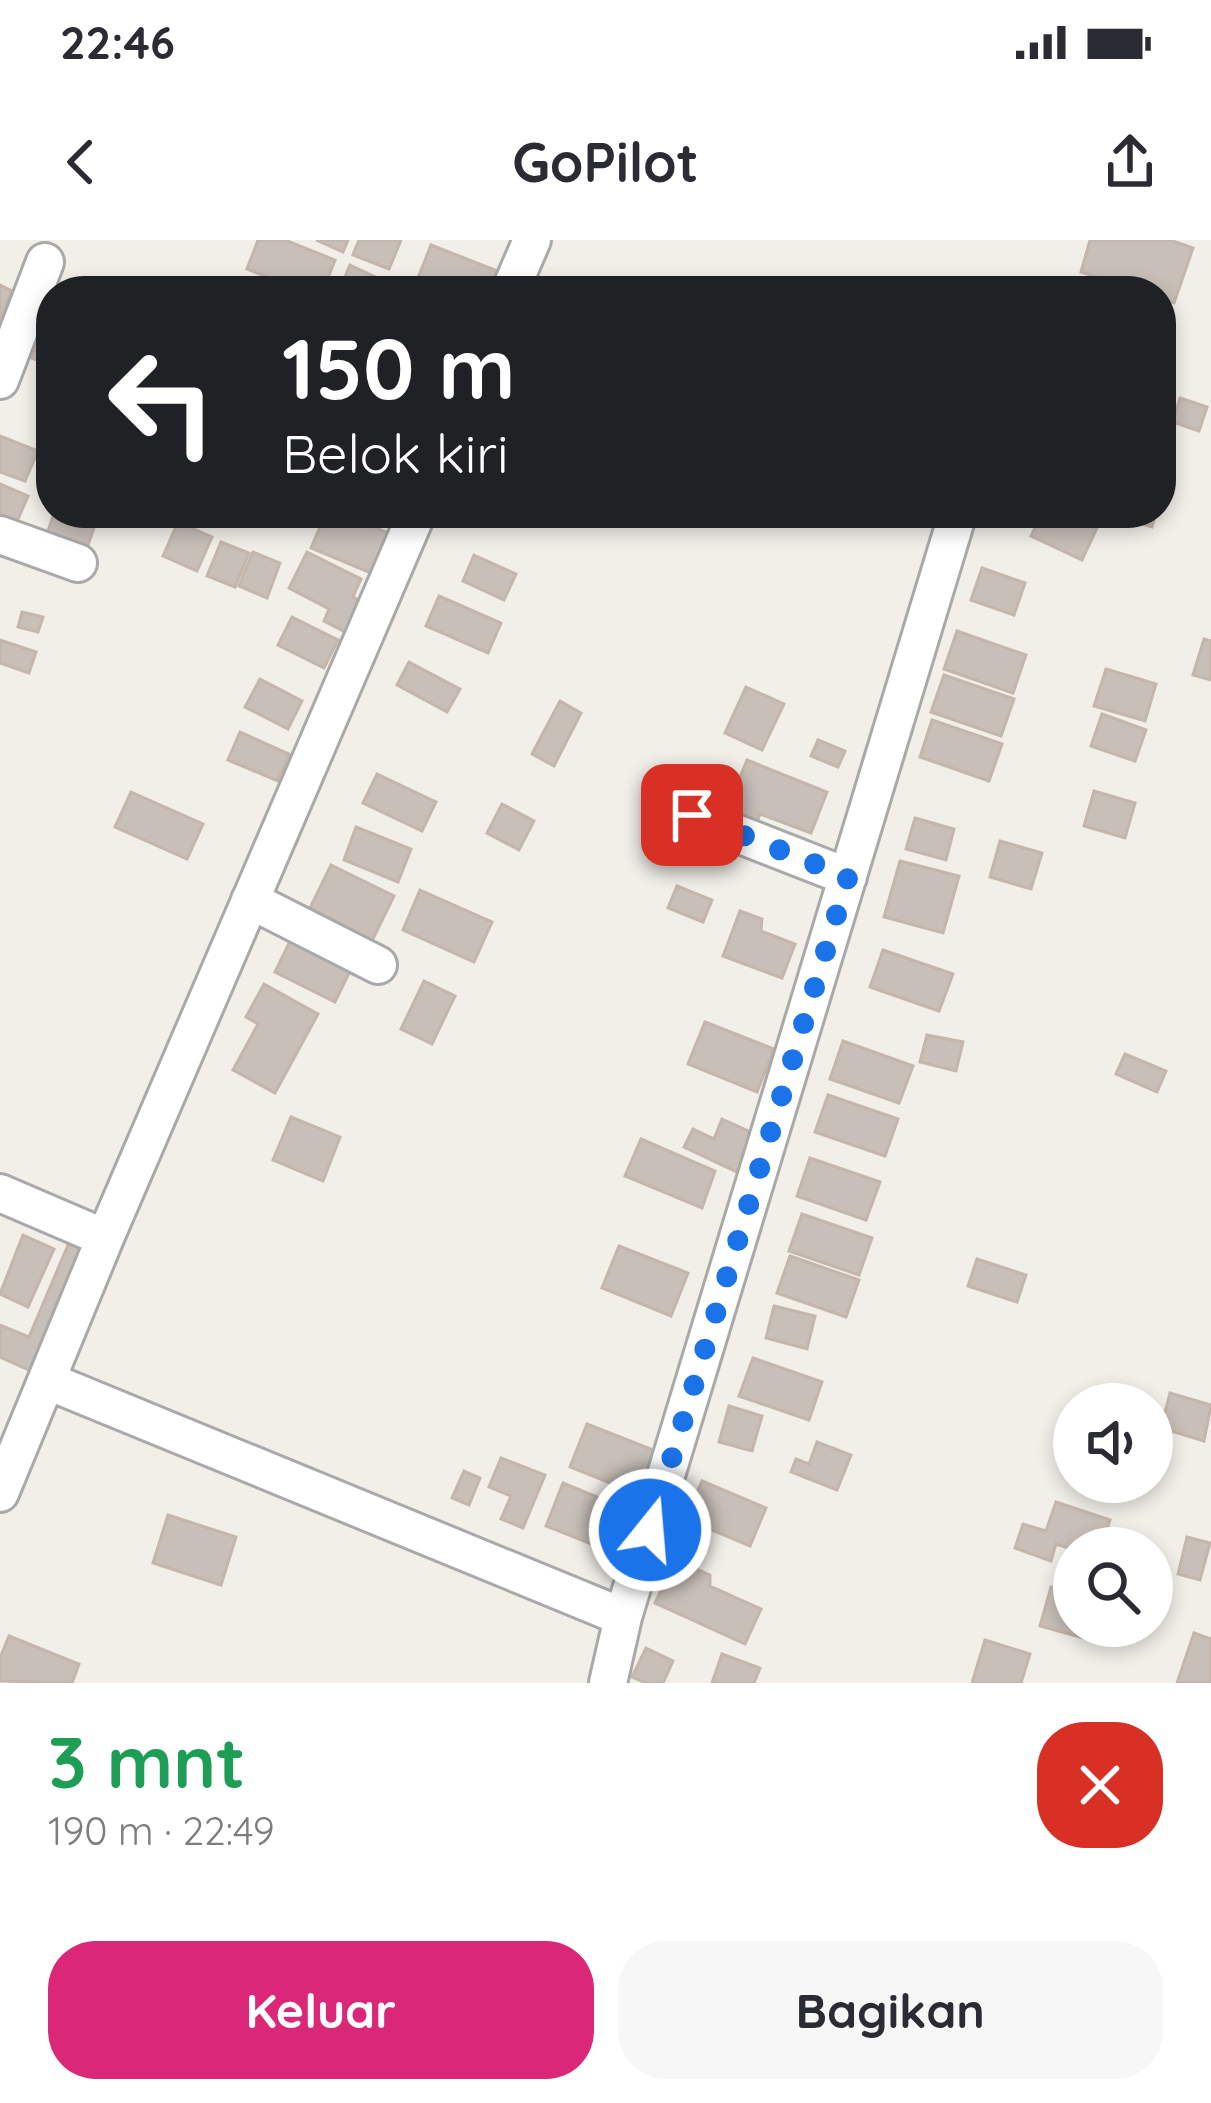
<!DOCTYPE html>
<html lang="id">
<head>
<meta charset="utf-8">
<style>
  body { margin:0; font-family:Quicksand,sans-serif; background:#f7f7f7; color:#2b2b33; height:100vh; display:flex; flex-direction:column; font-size:45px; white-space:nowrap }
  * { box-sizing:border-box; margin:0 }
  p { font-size:39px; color:#7c7c81 }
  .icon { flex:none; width:66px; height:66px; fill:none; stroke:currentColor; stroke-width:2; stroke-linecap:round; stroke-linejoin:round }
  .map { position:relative; height:1443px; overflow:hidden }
  .sheet { display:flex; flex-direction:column; background:#fff; flex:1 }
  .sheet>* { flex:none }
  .banner { position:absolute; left:36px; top:36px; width:1140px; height:252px; border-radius:48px; box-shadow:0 6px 18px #0003; background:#202124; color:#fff; overflow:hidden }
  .tools { position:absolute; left:1053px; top:1143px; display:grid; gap:24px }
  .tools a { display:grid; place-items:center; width:120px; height:120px; border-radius:50%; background:#fff; box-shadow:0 6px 18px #0003; font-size:60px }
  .pin { position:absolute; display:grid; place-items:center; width:102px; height:102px; color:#fff; margin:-51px; border-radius:24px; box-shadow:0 6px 18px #0006 }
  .me { position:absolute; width:132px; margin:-66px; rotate:17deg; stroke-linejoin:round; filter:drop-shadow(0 0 9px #0008) }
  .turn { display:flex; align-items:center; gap:42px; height:252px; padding:0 48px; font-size:54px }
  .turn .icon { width:156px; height:156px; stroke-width:2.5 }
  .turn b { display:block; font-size:84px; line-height:102px }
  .round { display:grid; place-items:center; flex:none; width:126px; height:126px; border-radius:48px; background:#f7f7f7 }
  .summary { display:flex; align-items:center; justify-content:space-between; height:204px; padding:0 48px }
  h1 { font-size:72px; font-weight:700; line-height:90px; color:#1e9e55 }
  .primary-button { display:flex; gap:24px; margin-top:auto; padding:24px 48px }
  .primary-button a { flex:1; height:138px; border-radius:48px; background:#db2777; color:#fff; font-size:48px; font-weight:700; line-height:138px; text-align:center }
  .primary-button a+a { background:#f7f7f7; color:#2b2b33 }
  .status { display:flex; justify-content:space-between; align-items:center; height:84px; padding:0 60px; background:#fff; direction:ltr }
  .status svg { height:33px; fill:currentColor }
  header { display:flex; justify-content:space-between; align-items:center; height:156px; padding:0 48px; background:#fff; font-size:54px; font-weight:700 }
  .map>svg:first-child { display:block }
  .building { fill:#c7bfb8; stroke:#c4b6ab; stroke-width:3 }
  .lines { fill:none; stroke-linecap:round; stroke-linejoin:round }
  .minor-casing { stroke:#a9a9a9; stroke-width:42 }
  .minor { stroke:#fff; stroke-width:36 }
  .route { stroke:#1a73e8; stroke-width:21; stroke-dasharray:0 37.8 }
</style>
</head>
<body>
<div class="status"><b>22:46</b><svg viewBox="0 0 49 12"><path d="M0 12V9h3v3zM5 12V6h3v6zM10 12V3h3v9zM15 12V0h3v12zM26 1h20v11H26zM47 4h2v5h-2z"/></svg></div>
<header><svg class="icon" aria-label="back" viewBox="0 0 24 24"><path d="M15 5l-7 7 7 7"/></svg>GoPilot<svg class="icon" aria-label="share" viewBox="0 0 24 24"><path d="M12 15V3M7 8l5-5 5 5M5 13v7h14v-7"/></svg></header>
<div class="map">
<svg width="1211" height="1443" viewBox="0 0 1211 1443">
  <rect width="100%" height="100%" fill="#f2efe9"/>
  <path class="building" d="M 258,0 L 285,0 L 335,20 L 323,51 L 302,51 L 247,29 Z
    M 316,0 L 348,0 L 343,12 Z
    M 359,0 L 401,0 L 389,29 L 353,15 Z
    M 1090,0 L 1170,0 L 1193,8 L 1174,63 L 1161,59 L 1161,51 L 1138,51 L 1081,32 Z
    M 431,5 L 500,32 L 501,51 L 437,51 L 416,43 Z
    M 350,25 L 390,44 L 387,51 L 339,51 Z
    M 0,45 L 12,51 L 0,80 Z
    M 46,81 L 51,83 L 51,125 L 32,118 Z
    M 1180,158 L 1207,167 L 1199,191 L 1173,182 Z
    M 0,196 L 38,211 L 25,241 L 0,232 Z
    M 0,244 L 28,256 L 13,291 L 0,285 Z
    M 54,273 L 99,273 L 87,308 L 47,294 Z
    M 326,273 L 369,273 L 364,283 L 388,293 L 371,333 L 311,308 Z
    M 1042,273 L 1104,273 L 1082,320 L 1031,296 Z
    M 1126,273 L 1156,273 L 1152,287 L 1124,279 Z
    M 178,282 L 212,297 L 197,331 L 163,316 Z
    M 221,302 L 249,313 L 235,347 L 207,336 Z
    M 253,312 L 280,323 L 267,358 L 239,346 Z
    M 307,312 L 361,339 L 353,357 L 366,364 L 351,395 L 324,381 L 329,369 L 289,348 Z
    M 474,315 L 516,334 L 504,360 L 463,341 Z
    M 982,328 L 1025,343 L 1014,375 L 971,360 Z
    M 439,356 L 501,383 L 488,413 L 426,386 Z
    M 22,372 L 43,377 L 38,392 L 18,387 Z
    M 292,377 L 338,400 L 324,428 L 278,405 Z
    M 957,391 L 1026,415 L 1013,453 L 944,429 Z
    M 1204,399 L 1211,401 L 1211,440 L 1193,435 Z
    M 0,400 L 36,412 L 29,433 L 0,423 Z
    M 409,422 L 460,449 L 447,472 L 397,445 Z
    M 1106,429 L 1156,444 L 1145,481 L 1094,466 Z
    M 944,435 L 1014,459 L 1001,496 L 931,472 Z
    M 260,439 L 302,461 L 288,489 L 245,467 Z
    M 746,447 L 784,464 L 762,510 L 725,493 Z
    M 560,461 L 581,473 L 554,526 L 532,514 Z
    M 1102,474 L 1146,490 L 1135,521 L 1091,506 Z
    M 932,480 L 1002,504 L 989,541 L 920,517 Z
    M 240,492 L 289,514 L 278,541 L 228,520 Z
    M 818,500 L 845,511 L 838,527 L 811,516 Z
    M 747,520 L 827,552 L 811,593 L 760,574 L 756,584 L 726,572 Z
    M 377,534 L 436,562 L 422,591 L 363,563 Z
    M 1094,551 L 1135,563 L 1125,598 L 1084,586 Z
    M 131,552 L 203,584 L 187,619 L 115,587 Z
    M 502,564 L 534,581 L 519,610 L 487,593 Z
    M 915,578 L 954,589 L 946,620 L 906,609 Z
    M 356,587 L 411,609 L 398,642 L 344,620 Z
    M 1000,601 L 1042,613 L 1031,649 L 990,637 Z
    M 900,621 L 959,636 L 943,693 L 884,677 Z
    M 331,625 L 394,656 L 369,707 L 306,676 Z
    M 677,646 L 712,660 L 703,682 L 668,668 Z
    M 420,650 L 492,682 L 474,722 L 403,690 Z
    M 740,671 L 762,679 L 761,691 L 795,704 L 782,738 L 723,716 Z
    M 291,699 L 351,729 L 335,762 L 275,732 Z
    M 883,710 L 953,734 L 939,771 L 870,747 Z
    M 424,741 L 455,756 L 432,804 L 401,789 Z
    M 264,744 L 318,774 L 275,853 L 233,830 L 258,784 L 246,777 Z
    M 705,782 L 774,809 L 757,852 L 688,824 Z
    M 927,795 L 963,802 L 956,831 L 920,822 Z
    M 843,801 L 913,826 L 899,863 L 830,839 Z
    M 1125,814 L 1166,831 L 1157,852 L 1116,834 Z
    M 828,855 L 898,879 L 885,916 L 815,892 Z
    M 291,877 L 340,897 L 323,941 L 273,920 Z
    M 722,879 L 757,895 L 739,933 L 684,907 L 693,889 L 714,899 Z
    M 641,899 L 715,931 L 702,968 L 625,936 Z
    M 810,918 L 880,942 L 866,980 L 797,956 Z
    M 802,974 L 872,998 L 859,1035 L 789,1011 Z
    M 23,995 L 54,1009 L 28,1067 L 0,1054 Z
    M 71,998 L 92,1006 L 38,1134 L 0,1117 L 0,1085 L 29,1097 Z
    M 619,1006 L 688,1033 L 671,1076 L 602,1048 Z
    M 790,1016 L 859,1040 L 846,1077 L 777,1053 Z
    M 977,1019 L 1026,1035 L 1017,1062 L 968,1046 Z
    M 774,1066 L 815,1076 L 807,1109 L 766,1098 Z
    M 753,1118 L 822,1142 L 809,1180 L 739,1156 Z
    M 1170,1153 L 1211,1165 L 1204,1201 L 1161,1188 Z
    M 729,1166 L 762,1176 L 752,1211 L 719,1202 Z
    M 587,1184 L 656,1211 L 638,1254 L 570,1227 Z
    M 817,1202 L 851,1215 L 837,1250 L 791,1232 L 796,1219 L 809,1224 Z
    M 501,1218 L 545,1235 L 523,1288 L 501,1279 L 511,1256 L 489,1247 Z
    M 464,1231 L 480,1238 L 469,1265 L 452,1258 Z
    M 702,1241 L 766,1268 L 750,1306 L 686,1279 Z
    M 563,1243 L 631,1271 L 614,1313 L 546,1286 Z
    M 1056,1262 L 1110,1280 L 1101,1308 L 1074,1310 L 1056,1304 L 1051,1321 L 1015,1308 L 1023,1284 L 1046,1291 Z
    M 168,1275 L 236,1297 L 221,1345 L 153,1323 Z
    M 1187,1297 L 1210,1303 L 1200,1340 L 1178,1334 Z
    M 676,1320 L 710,1335 L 710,1346 L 761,1369 L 745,1404 L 655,1363 Z
    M 1051,1347 L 1074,1353 L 1074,1386 L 1098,1386 L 1094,1401 L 1040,1386 Z
    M 1194,1393 L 1211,1399 L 1211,1442 L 1177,1443 Z
    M 9,1396 L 79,1424 L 72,1443 L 0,1441 L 0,1418 Z
    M 985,1400 L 1030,1414 L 1021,1443 L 972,1443 Z
    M 646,1408 L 673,1421 L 663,1443 L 646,1443 L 632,1437 Z
    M 722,1414 L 760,1428 L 754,1443 L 712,1443 Z"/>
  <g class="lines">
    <g class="minor-casing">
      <path id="minor" d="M 510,51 L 532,0
        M 0,140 L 45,22
        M 0,295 L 78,323
        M 692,576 L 848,637
        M 250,660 L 378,725
        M 0,953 L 105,998 L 0,1253
        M 105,998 L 417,273
        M 48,1141 L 623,1377 L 608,1443
        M 623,1377 L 958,273"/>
    </g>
    <use href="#minor" class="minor"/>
  </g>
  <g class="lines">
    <path class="route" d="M 650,1290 L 848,637 L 692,575"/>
  </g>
</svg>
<div class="tools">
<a><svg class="icon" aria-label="sound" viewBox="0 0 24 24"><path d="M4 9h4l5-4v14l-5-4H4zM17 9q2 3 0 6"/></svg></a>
<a><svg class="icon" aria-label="search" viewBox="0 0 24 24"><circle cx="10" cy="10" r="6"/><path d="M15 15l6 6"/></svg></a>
</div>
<div class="pin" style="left:692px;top:575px;background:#d93025"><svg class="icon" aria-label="arrive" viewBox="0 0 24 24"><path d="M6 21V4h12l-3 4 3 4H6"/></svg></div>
<svg class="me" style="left:650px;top:1290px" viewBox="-20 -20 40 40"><circle r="17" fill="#1a73e8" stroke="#fff" stroke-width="3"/><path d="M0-11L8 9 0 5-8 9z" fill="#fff"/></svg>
<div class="banner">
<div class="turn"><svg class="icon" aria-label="left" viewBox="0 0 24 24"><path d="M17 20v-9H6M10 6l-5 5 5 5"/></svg><div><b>150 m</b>Belok kiri</div></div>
</div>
</div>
<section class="sheet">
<div class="summary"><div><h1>3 mnt</h1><p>190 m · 22:49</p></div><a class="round" style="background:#d93025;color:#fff"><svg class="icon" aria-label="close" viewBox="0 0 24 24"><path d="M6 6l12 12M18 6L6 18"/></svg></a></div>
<div class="primary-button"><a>Keluar</a><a>Bagikan</a></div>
</section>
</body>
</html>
